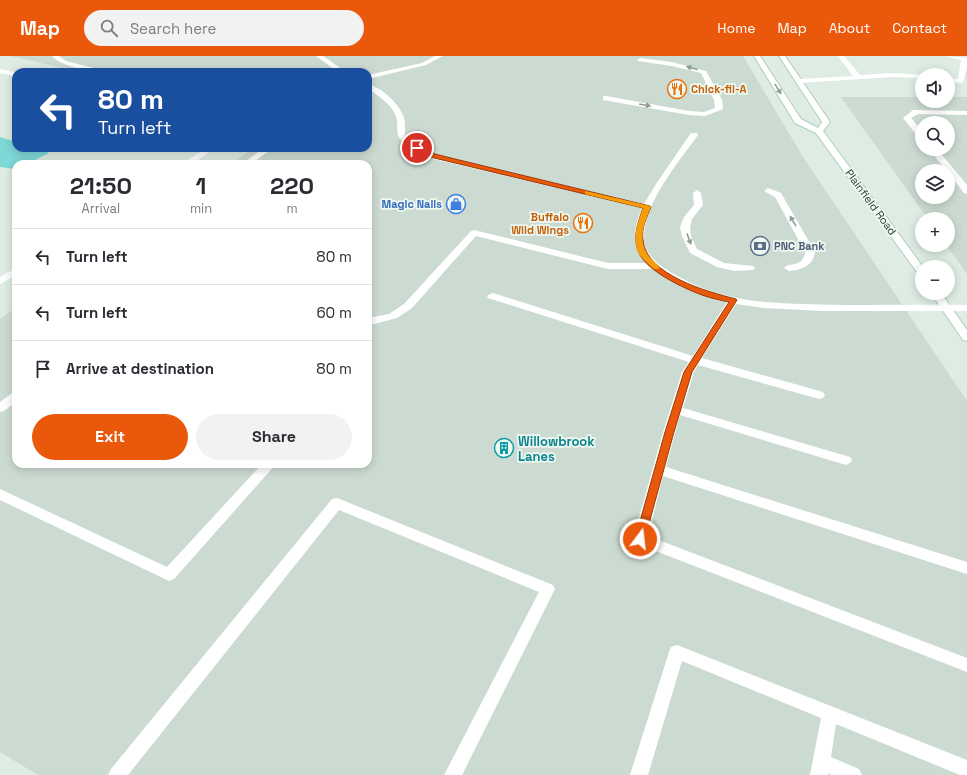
<!DOCTYPE html>
<html lang="en">
<head>
<meta charset="utf-8">
<style>
  body { margin:0; font-family:"Space Grotesk",sans-serif; background:#f2f2f3; color:#2b2b33; height:100vh; display:flex; flex-direction:column; font-size:15px; white-space:nowrap }
  * { box-sizing:border-box; margin:0 }
  p { font-size:13px; color:#7c7c81 }
  .icon { flex:none; width:22px; height:22px; fill:none; stroke:currentColor; stroke-width:2; stroke-linecap:round; stroke-linejoin:round }
  .map { position:relative; flex:1; overflow:hidden }
  .panel { position:absolute; left:12px; top:104px; width:360px; height:308px; display:flex; flex-direction:column; background:#fff; border-radius:12px; box-shadow:0 2px 10px #0003 }
  .panel>* { flex:none }
  .top-card { position:absolute; left:12px; top:12px; width:360px; height:84px; border-radius:12px; box-shadow:0 2px 10px #0003; background:#1a4fa0; color:#fff; overflow:hidden }
  .buttons { position:absolute; left:915px; top:12px; display:grid; gap:8px }
  .buttons a { display:grid; place-items:center; width:40px; height:40px; border-radius:50%; background:#fff; box-shadow:0 2px 10px #0003; font-size:20px }
  .pin { position:absolute; display:grid; place-items:center; width:34px; height:34px; color:#fff; margin:-17px; border:2px solid #fff; border-radius:50%; box-shadow:0 1px 4px #0007 }
  .me { position:absolute; width:44px; margin:-22px; rotate:15deg; stroke-linejoin:round; filter:drop-shadow(0 0 3px #0008) }
  .turn { display:flex; align-items:center; gap:14px; height:84px; padding:0 20px; font-size:18px }
  .turn .icon { width:52px; height:52px; stroke-width:2.5 }
  .turn b { display:block; font-size:28px; line-height:34px }
  .eta { display:flex; justify-content:space-evenly; align-items:center; height:68px; text-align:center }
  .eta b { font-size:24px; font-weight:800; line-height:28px }
  .cta { display:flex; gap:8px; margin-top:auto; padding:8px 20px }
  .cta a { flex:1; height:46px; border-radius:24px; background:#ea580c; color:#fff; font-size:16px; font-weight:800; line-height:46px; text-align:center }
  .cta a+a { background:#f2f2f3; color:#2b2b33 }
  ul { padding:0; list-style:none }
  li { display:flex; align-items:center; gap:12px; height:56px; padding:0 20px; border-top:1px solid #e1e1e2 }
  li div { flex:1 }
  li b { display:block; font-size:15px }
  li em { font-style:normal }
  header { display:flex; align-items:center; gap:24px; box-sizing:border-box; height:56px; padding:0 20px; background:#ea580c; color:#fff }
  header strong { font-size:19px }
  nav { display:flex; gap:22px; margin-inline-start:auto; font-size:14px }
  .search { width:280px; height:36px; background:#f2f2f3; display:flex; align-items:center; gap:10px; box-sizing:border-box; padding:0 14px; border-radius:22px; color:#7c7c81; font-size:15px }
  .map>svg:first-child { display:block }
  .built { fill:#ccdbd2; fill-rule:evenodd }
  .water { fill:#7ed8d6 }
  .lines { fill:none; stroke-linecap:round; stroke-linejoin:round }
  .secondary-casing { stroke:#b0cdbd; stroke-width:2 }
  .lane { fill:#fff; fill-rule:evenodd }
  .street { fill:#fff; fill-rule:evenodd }
  .secondary { fill:#fff; fill-rule:evenodd }
  .oneway { fill:#8e9e97 }
  .route { fill:#ea580c; stroke:#983908 }
  .slow { fill:#f59e0b }
  .labels { text-anchor:middle; dominant-baseline:central; stroke-width:3.5; stroke-linejoin:round; paint-order:stroke }
  .far-food-label { font-size:11px; font-weight:bold; fill:#c56008; stroke:#eef8f1; text-anchor:start }
  .far-street-label { font-size:11px; fill:#1d3d2f; stroke:#eef8f1 }
  .far-shop-label { font-size:11px; font-weight:bold; fill:#366cbe; stroke:#eef8f1; text-anchor:end }
  .far-service-label { font-size:11px; font-weight:bold; fill:#4e5e75; stroke:#eef8f1; text-anchor:start }
  .culture-label { font-size:13px; font-weight:bold; fill:#0d838f; stroke:#eef8f1; text-anchor:start }
</style>
</head>
<body>
<header>
<strong>Map</strong>
<div class="search"><svg class="icon" aria-label="search" viewBox="0 0 24 24"><circle cx="10" cy="10" r="6"/><path d="M15 15l6 6"/></svg>Search here</div>
<nav><a>Home</a><a>Map</a><a>About</a><a>Contact</a></nav>
</header>
<div class="map">
<svg width="967" height="719" viewBox="0 0 967 719">
  <rect width="100%" height="100%" fill="#deece3"/>
  <path class="built" d="M 11,0 L 743,0 L 803,101 L 967,345 L 967,719 L 38,719 L 0,696 L 0,263 L 16,252 L 16,408 L 368,408 L 368,108 L 230,108 L 254,92 L 368,92 L 368,16 L 80,16 Z
    M 841,41 L 922,41 L 922,45 L 948,45 L 948,41 L 967,41 L 967,218 L 946,189 L 948,189 L 948,163 L 928,163 ZM 922,67 L 948,67 L 948,93 L 922,93 ZM 922,115 L 948,115 L 948,141 L 922,141 Z"/>
  <path class="water" d="M 0,81 L 16,86 L 16,92 L 38,92 L 49,97 L 27,108 L 16,108 L 16,112 L 15,113 L 0,111 Z"/>
  <g class="lines">
    <g class="secondary-casing">
      <path id="secondary" d="M 754,0 L 760,0 L 801,63 L 818,72 L 822,66 L 779,0 L 785,0 L 830,66 L 823,75 L 923,211 L 922,220 L 919,219 L 816,77 L 795,67 Z
        M 931,237 L 941,237 L 967,274 L 967,285 L 963,284 Z"/>
    </g>
    <path class="lane" d="M 52,0 L 59,0 L 66,5 L 109,16 C 93,16 63,12 52,0 Z
      M 316,0 L 323,0 L 346,16 L 338,16 Z
      M 435,0 L 443,0 L 426,9 L 368,23 L 368,19 L 422,7 Z
      M 838,0 L 844,0 L 860,19 L 893,17 L 925,19 L 922,19 L 922,22 L 893,21 L 800,27 L 797,25 L 800,23 L 853,20 Z
      M 945,0 L 967,2 L 967,11 L 963,27 L 948,26 L 948,22 L 958,23 L 961,4 Z
      M 640,2 L 672,6 L 706,15 L 722,44 L 723,53 L 705,60 L 689,59 L 603,44 L 603,40 L 606,40 L 689,55 L 704,56 L 715,52 L 714,44 L 701,17 L 672,10 L 638,5 L 637,4 Z
      M 368,28 C 382,32 400,48 404,62 C 406,68 404,75 406,81 L 435,98 L 644,148 L 656,128 L 691,77 L 697,77 L 698,79 C 678,107 644,146 644,182 C 644,198 658,208 670,216 C 686,225 702,233 720,238 C 747,246 776,247 804,248 C 858,250 913,248 967,249 L 967,255 L 821,255 L 764,252 L 736,248 L 702,302 L 823,336 L 825,339 L 823,342 L 819,343 L 698,309 L 694,316 L 683,352 L 850,401 L 852,404 L 850,407 L 846,409 L 680,359 L 666,411 L 967,506 L 967,518 L 663,420 L 648,480 L 967,602 L 967,616 L 635,487 L 633,483 L 663,376 L 682,316 L 689,306 L 488,242 L 487,240 L 492,237 L 496,238 L 693,300 L 727,246 L 691,235 L 653,213 L 608,213 L 476,180 L 412,252 L 397,262 L 374,268 L 368,268 L 368,262 L 389,258 L 404,248 L 471,175 L 474,174 L 608,207 L 646,207 C 631,191 633,172 642,152 L 429,102 C 420,97 406,92 400,83 C 396,77 398,71 397,65 C 396,51 379,40 368,33 Z
      M 913,54 L 967,55 L 967,59 L 918,58 L 911,62 L 922,75 L 922,82 L 919,82 L 903,62 Z
      M 264,92 L 273,92 L 251,108 L 242,108 Z
      M 929,93 L 937,93 L 967,129 L 967,138 L 964,137 Z
      M 768,132 L 781,137 L 815,196 C 813,210 802,214 789,215 L 784,212 L 786,210 C 796,207 803,209 805,196 L 775,141 L 764,135 Z
      M 697,134 L 701,137 L 703,149 L 692,163 L 690,171 L 691,180 L 697,193 L 724,207 L 753,210 L 755,212 L 753,214 L 734,215 L 717,211 L 690,197 L 682,180 L 680,171 L 684,161 L 694,149 L 693,137 Z
      M 16,336 L 16,346 L 4,355 L 0,356 L 0,346 L 12,337 Z
      M 262,408 L 276,408 L 174,523 L 169,525 L 0,444 L 0,433 L 167,511 Z
      M 337,442 L 553,529 L 555,533 L 462,719 L 444,719 L 539,536 L 339,454 L 128,719 L 108,719 L 111,713 L 332,443 Z
      M 677,589 L 967,704 L 967,719 L 960,719 L 836,668 L 831,701 L 859,713 L 862,719 L 832,719 L 828,717 L 828,719 L 810,719 L 821,662 L 682,605 L 648,719 L 630,719 L 669,596 L 671,591 Z"/>
    <path class="street" d="M 0,13 L 16,16 L 16,20 L 0,17 Z
      M 206,92 L 215,92 L 192,108 L 182,108 Z
      M 16,212 L 16,219 L 0,228 L 0,221 Z"/>
    <use href="#secondary" class="secondary"/>
  </g>
  <defs><path id="oneway-solid" d="M-6-.8H1V-3.2L6.5 0L1 3.2V.8H-6Z"/></defs>
  <g class="oneway">
    <use href="#oneway-solid" transform="translate(692 12) rotate(-165)"/>
    <use href="#oneway-solid" transform="translate(778 33) rotate(58)"/>
    <use href="#oneway-solid" transform="translate(645 49) rotate(10)"/>
    <use href="#oneway-solid" transform="translate(793 165) rotate(-121)"/>
    <use href="#oneway-solid" transform="translate(689 183) rotate(70)"/>
  </g>
  <path class="route" d="M 417,90 L 435,98 L 455,103 L 650,150 L 651,151 C 647,161 641,172 643,184 C 646,219 708,236 736,243 L 737,244 L 692,316 L 674,376 L 644,486 L 640,487 L 636,486 L 635,483 L 665,376 L 684,316 L 729,246 C 720,244 710,242 702,239 C 683,232 647,215 639,197 C 632,182 638,166 643,152 L 430,101 L 415,93 L 415,91 Z"/>
  <path class="slow" d="M 585,135 L 650,150 L 651,151 C 645,165 638,181 646,196 C 648,201 655,206 659,210 L 659,213 L 654,213 C 649,208 641,202 638,196 C 632,181 638,166 643,152 L 585,138 Z"/>
  <defs>
    <g id="restaurant-ring" transform="scale(1)"><circle r="9.5" fill="#eef8f1" stroke="#e8710a" stroke-width="1.5"/><path d="M-5-6h1v4h1v-4h1v4h1v-4h1v5L-1.5 .5V6h-2V.5L-5-1ZM5-6V6H3V1.5H1.5Q1.5-4 5-6Z" fill="#e8710a"/></g>
    <g id="shop-ring" transform="scale(1)"><circle r="9.5" fill="#eef8f1" stroke="#3f7fe0" stroke-width="1.5"/><path d="M-5-2.5h2.3a2.7 3.5 0 0 1 5.4 0H5L5.5 6h-11ZM-1.5-2.5h3a1.5 2.3 0 0 0-3 0Z" fill="#3f7fe0"/></g>
    <g id="bank-ring" transform="scale(1)"><circle r="9.5" fill="#eef8f1" stroke="#5c6f8a" stroke-width="1.5"/><path d="M-6-4H6V4H-6ZM0-2.3a2.3 2.3 0 1 0 0 4.6a2.3 2.3 0 1 0 0-4.6Z" fill="#5c6f8a"/></g>
    <g id="building-ring" transform="scale(1)"><circle r="9.5" fill="#eef8f1" stroke="#0f9aa8" stroke-width="1.5"/><path d="M-4-6H4V6H1V3H-1V6H-4ZM-2.5-4.3h1.7v1.8h-1.7ZM.8-4.3h1.7v1.8H.8ZM-2.5-1h1.7V.8h-1.7ZM.8-1h1.7V.8H.8Z" fill="#0f9aa8"/></g>
  </defs>
  <g fill-rule="evenodd">
    <use href="#restaurant-ring" x="677" y="33"/>
    <use href="#shop-ring" x="456" y="148"/>
    <use href="#restaurant-ring" x="583" y="167"/>
    <use href="#bank-ring" x="760" y="190"/>
    <use href="#building-ring" x="504" y="392"/>
  </g>
  <g class="labels">
    <g class="far-food-label">
      <text x="691" y="33">Chick-fil-A</text>
      <text x="569" y="161" text-anchor="end">Buffalo<tspan x="569" dy="13">Wild Wings</tspan></text>
    </g>
    <g class="far-street-label">
      <text transform="translate(871 146) rotate(54)">Plainfield Road</text>
    </g>
    <g class="far-shop-label">
      <text x="442" y="148">Magic Nails</text>
    </g>
    <g class="far-service-label">
      <text x="774" y="190">PNC Bank</text>
    </g>
    <g class="culture-label">
      <text x="518" y="385">Willowbrook<tspan x="518" dy="15">Lanes</tspan></text>
    </g>
  </g>
</svg>
<div class="buttons">
<a><svg class="icon" aria-label="sound" viewBox="0 0 24 24"><path d="M4 9h4l5-4v14l-5-4H4zM17 9q2 3 0 6"/></svg></a>
<a><svg class="icon" aria-label="search" viewBox="0 0 24 24"><circle cx="10" cy="10" r="6"/><path d="M15 15l6 6"/></svg></a>
<a><svg class="icon" aria-label="layers" viewBox="0 0 24 24"><path d="M12 4l9 5-9 5-9-5zM3 14l9 5 9-5"/></svg></a>
<a>+</a>
<a>−</a>
</div>
<div class="pin" style="left:417px;top:92px;background:#d93025"><svg class="icon" aria-label="arrive" viewBox="0 0 24 24"><path d="M6 21V4h12l-3 4 3 4H6"/></svg></div>
<svg class="me" style="left:640px;top:483px" viewBox="-20 -20 40 40"><circle r="17" fill="#ea580c" stroke="#fff" stroke-width="3"/><path d="M0-11L8 9 0 5-8 9z" fill="#fff"/></svg>
<div class="top-card">
<div class="turn"><svg class="icon" aria-label="left" viewBox="0 0 24 24"><path d="M17 20v-9H6M10 6l-5 5 5 5"/></svg><div><b>80 m</b>Turn left</div></div>
</div>
<section class="panel">
<div class="eta">
<div><b>21:50</b><p>Arrival</p></div>
<div><b>1</b><p>min</p></div>
<div><b>220</b><p>m</p></div>
</div>
<ul>
<li><svg class="icon" aria-label="left" viewBox="0 0 24 24"><path d="M17 20v-9H6M10 6l-5 5 5 5"/></svg><div><b>Turn left</b></div><em>80 m</em></li>
<li><svg class="icon" aria-label="left" viewBox="0 0 24 24"><path d="M17 20v-9H6M10 6l-5 5 5 5"/></svg><div><b>Turn left</b></div><em>60 m</em></li>
<li><svg class="icon" aria-label="arrive" viewBox="0 0 24 24"><path d="M6 21V4h12l-3 4 3 4H6"/></svg><div><b>Arrive at destination</b></div><em>80 m</em></li>
</ul>
<div class="cta"><a>Exit</a><a>Share</a></div>
</section>
</div>
</body>
</html>
